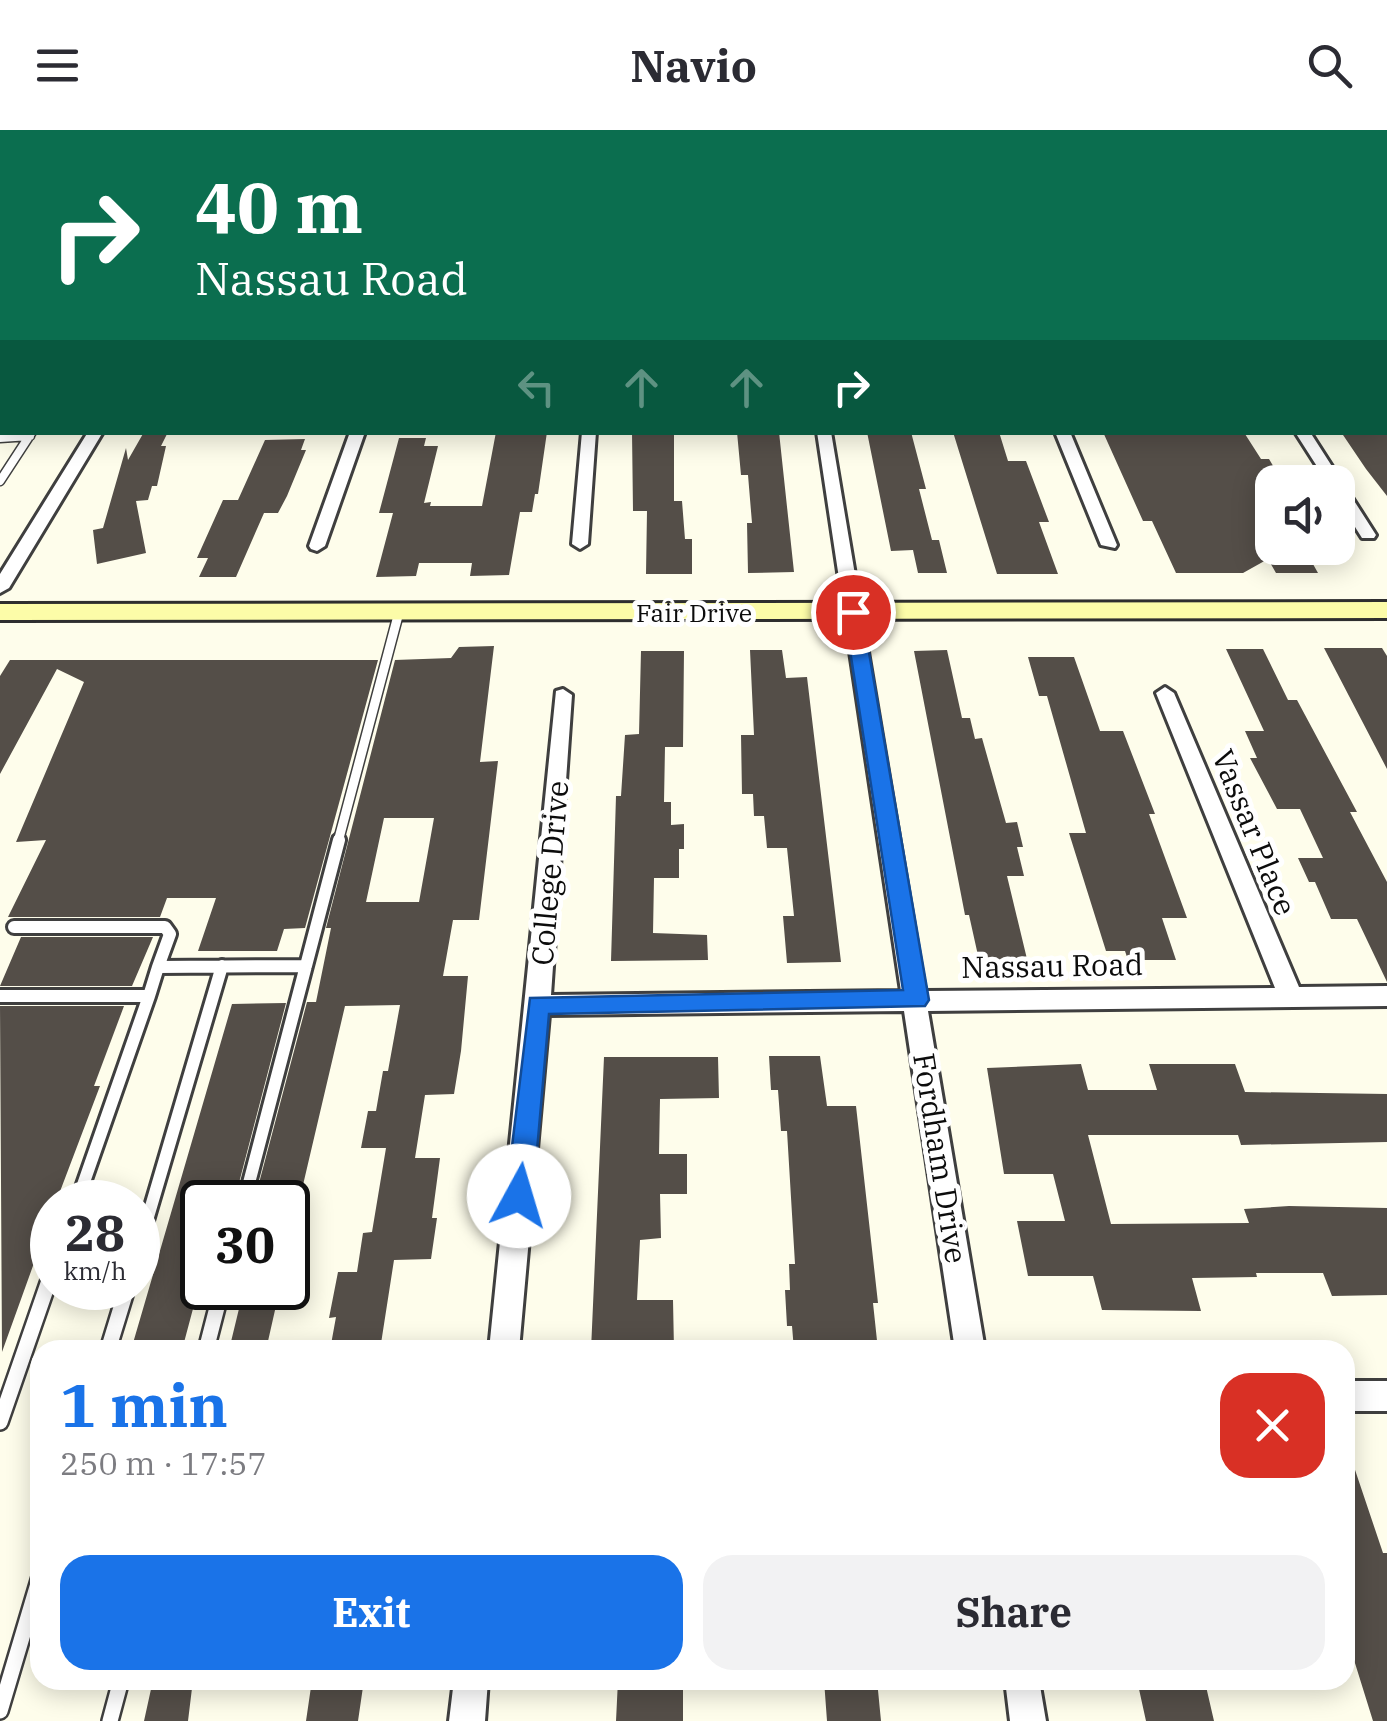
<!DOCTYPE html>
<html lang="en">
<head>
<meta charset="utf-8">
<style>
  body { margin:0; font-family:"IBM Plex Serif",serif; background:#f2f2f3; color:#2b2b33; height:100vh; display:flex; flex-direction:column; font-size:38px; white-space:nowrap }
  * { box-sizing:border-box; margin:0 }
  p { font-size:32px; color:#7c7c81 }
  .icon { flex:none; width:55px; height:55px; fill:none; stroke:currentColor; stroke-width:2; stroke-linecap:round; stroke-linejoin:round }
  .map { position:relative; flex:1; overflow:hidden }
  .side { position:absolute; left:30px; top:1210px; width:1325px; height:350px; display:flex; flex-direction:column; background:#fff; border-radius:30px; box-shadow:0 5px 25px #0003 }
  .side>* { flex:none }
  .guide { position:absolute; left:0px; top:0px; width:1388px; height:305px; box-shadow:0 5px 25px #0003; background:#0b6e4f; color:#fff; overflow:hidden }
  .buttons { position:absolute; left:1255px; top:335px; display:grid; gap:20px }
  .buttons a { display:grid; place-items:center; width:100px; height:100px; border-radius:20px; background:#fff; box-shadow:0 5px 25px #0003; font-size:50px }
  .speed { position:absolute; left:30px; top:1050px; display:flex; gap:20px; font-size:50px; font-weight:700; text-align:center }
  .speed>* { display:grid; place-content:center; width:130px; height:130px; border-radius:50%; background:#fff; box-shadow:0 5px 25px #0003; line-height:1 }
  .speed small { font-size:25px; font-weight:400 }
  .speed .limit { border:5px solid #111; border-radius:15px; background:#fff; color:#111 }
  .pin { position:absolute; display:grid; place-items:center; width:85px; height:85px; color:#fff; margin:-42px; border:5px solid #fff; border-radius:50%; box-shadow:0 2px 10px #0007 }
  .me { position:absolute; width:110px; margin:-55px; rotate:6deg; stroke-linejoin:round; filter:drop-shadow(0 0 8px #0008) }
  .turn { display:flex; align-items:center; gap:35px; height:210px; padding:0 30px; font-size:45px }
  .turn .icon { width:130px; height:130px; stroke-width:2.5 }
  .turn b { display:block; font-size:70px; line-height:85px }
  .lanes { display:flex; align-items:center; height:95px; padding:0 30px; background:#0003; justify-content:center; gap:50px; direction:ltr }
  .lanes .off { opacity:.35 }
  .round { display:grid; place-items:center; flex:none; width:105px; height:105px; border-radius:30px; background:#f2f2f3 }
  .headline { display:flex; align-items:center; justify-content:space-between; height:170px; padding:0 30px }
  h1 { font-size:60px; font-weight:700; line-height:75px; color:#1a73e8 }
  .button { display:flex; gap:20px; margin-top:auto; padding:20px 30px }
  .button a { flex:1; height:115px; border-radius:30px; background:#1a73e8; color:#fff; font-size:40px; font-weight:700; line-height:115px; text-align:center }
  .button a+a { background:#f2f2f3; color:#2b2b33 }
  header { display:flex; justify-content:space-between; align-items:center; height:130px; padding:0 30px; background:#fff; font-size:45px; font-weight:700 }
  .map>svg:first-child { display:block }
  .building { fill:#544e48; fill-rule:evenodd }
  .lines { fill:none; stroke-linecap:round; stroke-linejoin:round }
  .lane-far3-casing { stroke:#3f3f3f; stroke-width:11 }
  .lane-far2-casing { stroke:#3f3f3f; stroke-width:12 }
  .lane-far1-casing { stroke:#3f3f3f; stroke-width:18 }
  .lane-casing { stroke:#3f3f3f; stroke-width:20 }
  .street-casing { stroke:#3f3f3f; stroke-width:6 }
  .secondary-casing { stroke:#2e2e2e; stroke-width:6 }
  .primary-casing { stroke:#1d1d1d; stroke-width:42 }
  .lane-far3 { stroke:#fff; stroke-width:8 }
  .lane-far2 { stroke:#fff; stroke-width:9 }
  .lane-far1 { stroke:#fff; stroke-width:12 }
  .lane { stroke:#fff; stroke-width:15 }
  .street { fill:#fff; fill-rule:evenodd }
  .secondary { fill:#fcfca8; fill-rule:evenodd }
  .primary { stroke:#f4e065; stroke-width:38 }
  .route { fill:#1a73e8; stroke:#114b97; stroke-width:2.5 }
  .labels { text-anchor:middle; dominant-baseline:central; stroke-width:10; stroke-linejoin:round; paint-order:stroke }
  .far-street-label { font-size:25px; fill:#0c0c0c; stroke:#fff }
  .street-label { font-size:30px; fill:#0c0c0c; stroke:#fff }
</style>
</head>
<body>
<header><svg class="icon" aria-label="menu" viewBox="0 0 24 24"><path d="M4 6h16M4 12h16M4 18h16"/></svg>Navio<svg class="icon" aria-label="search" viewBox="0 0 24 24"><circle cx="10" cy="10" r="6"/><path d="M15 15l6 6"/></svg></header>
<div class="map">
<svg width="1387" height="1591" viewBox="0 0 1387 1591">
  <rect width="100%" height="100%" fill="#fefdeb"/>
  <path class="building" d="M 144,302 L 168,302 L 161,316 L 166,316 L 157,356 L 152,356 L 148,370 L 136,371 L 146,423 L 97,434 L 93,400 L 103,398 L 126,318 L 128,330 Z
    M 496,302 L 547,302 L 538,364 L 535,364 L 532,382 L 520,382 L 509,445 L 470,446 L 472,433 L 419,433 L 416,446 L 376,447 L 393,383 L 379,383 L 399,308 L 426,308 L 424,316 L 438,316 L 424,373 L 431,372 L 430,376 L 482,376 Z
    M 632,302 L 674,302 L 674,371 L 682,371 L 685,409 L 692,409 L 692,444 L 646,444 L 647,381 L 633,381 Z
    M 737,302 L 779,302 L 794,442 L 748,443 L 747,393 L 752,393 L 748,345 L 741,345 Z
    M 867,302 L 911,302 L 926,359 L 919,359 L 932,410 L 939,410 L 947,443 L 918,443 L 913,420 L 891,421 Z
    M 953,302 L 999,302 L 1008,331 L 1026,331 L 1049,392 L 1039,392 L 1058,444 L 997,444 Z
    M 1103,302 L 1245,304 L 1261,329 L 1269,329 L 1283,352 L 1272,352 L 1272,418 L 1304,418 L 1318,443 L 1276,443 L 1268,429 L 1243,443 L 1176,443 L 1152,391 L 1143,391 Z
    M 1341,302 L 1387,302 L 1387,366 L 1366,339 Z
    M 305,309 L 301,320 L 306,320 L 287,366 L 278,383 L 264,383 L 236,447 L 199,447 L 208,428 L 197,428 L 223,370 L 238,370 L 265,310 Z
    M 494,516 L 480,632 L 498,631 L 479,790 L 453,790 L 443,846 L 468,846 L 461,921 L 454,964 L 425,965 L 415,1028 L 440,1028 L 432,1088 L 437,1088 L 431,1129 L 394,1130 L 380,1220 L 330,1220 L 336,1187 L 329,1188 L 338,1142 L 357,1142 L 363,1103 L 372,1102 L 386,1018 L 361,1018 L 368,981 L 376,981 L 383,941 L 388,941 L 400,875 L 345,876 L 299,1072 L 254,1072 L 307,872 L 316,872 L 331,798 L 326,798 L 395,530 L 451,528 L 459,517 ZM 384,688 L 434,688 L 419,772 L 366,772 Z
    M 1324,518 L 1382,518 L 1387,526 L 1387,639 Z
    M 1226,519 L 1263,519 L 1288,570 L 1297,570 L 1357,682 L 1350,682 L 1387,752 L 1387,852 L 1357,789 L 1331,789 L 1315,752 L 1309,752 L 1298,728 L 1323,728 L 1300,679 L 1277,679 L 1250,628 L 1257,628 L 1245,601 L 1264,601 Z
    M 750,520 L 782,520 L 786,548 L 807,547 L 841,832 L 787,833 L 783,786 L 794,786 L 787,718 L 767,718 L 764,686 L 754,686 L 753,664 L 742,664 L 741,605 L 754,605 Z
    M 947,520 L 962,588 L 970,588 L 975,609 L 982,608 L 1006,693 L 1017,692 L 1023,717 L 1017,717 L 1024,746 L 1007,746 L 1027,829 L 979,830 L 969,785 L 965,785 L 914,521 Z
    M 641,521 L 684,521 L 683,617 L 665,617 L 664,672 L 671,672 L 671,695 L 684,694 L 684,719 L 679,719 L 679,748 L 654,748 L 653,803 L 707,805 L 708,830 L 611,831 L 616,666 L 621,666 L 625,605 L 639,604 Z
    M 1028,527 L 1074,527 L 1100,601 L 1123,601 L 1155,684 L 1149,684 L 1187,788 L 1162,788 L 1176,830 L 1128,830 L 1125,821 L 1106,821 L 1069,703 L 1086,703 L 1047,566 L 1039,566 Z
    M 10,530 L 378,530 L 305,798 L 284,799 L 277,821 L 198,821 L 216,768 L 167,768 L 160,787 L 8,787 L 46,710 L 16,712 L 84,552 L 57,539 L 0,644 L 0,546 Z
    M 21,807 L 153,807 L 132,856 L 0,856 Z
    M 286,873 L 234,1072 L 202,1072 L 202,1145 L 182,1220 L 131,1220 L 232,874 Z
    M 0,876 L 124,876 L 94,956 L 100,956 L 56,1072 L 52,1072 L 52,1083 L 2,1222 Z
    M 769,926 L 820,926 L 827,976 L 856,976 L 878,1173 L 873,1173 L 878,1220 L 794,1220 L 792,1196 L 787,1196 L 785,1160 L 790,1160 L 789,1134 L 795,1134 L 787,1001 L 781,1001 L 778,960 L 771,960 Z
    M 604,927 L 718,927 L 719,968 L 660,969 L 659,1024 L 687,1024 L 687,1064 L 660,1064 L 661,1108 L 640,1110 L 637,1170 L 673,1170 L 674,1220 L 591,1220 Z
    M 1081,934 L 1088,960 L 1157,960 L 1149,934 L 1235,934 L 1245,962 L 1387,964 L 1387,1012 L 1241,1015 L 1238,1005 L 1088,1005 L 1111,1094 L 1249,1093 L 1244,1079 L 1289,1076 L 1387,1078 L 1387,1165 L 1332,1166 L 1323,1143 L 1256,1143 L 1257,1147 L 1192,1148 L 1201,1181 L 1102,1180 L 1093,1146 L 1028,1146 L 1017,1091 L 1065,1091 L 1053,1044 L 1004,1044 L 987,938 Z
    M 244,1158 L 280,1158 L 266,1220 L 229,1220 Z
    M 1349,1322 L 1383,1423 L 1387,1423 L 1387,1591 L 1373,1591 L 1345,1501 L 1345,1323 Z
    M 153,1550 L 193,1550 L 188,1591 L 144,1591 Z
    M 312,1550 L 364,1550 L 358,1591 L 306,1591 Z
    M 618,1550 L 683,1550 L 683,1591 L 616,1591 Z
    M 824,1550 L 877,1550 L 881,1591 L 827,1591 Z
    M 1137,1550 L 1205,1552 L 1214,1591 L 1146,1591 Z"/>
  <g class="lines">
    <g class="lane-far3-casing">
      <path id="lane-far3" d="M 0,308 L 30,306
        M 0,351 L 32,302"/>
    </g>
    <g class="lane-far2-casing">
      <path id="lane-far2" d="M 338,712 L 399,482"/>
    </g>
    <g class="lane-far1-casing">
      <path id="lane-far1" d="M 14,797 L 165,797 L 170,804 L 158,837 L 306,836
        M 0,866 L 149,866 L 158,837
        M 77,1072 L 149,866
        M 244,1072 L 339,710
        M 145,1097 L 222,836"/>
    </g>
    <g class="lane-casing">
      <path id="lane" d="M 138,1121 L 146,1094
        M 108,1220 L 127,1158
        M 206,1220 L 222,1158
        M 0,1292 L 52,1142
        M 0,1581 L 40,1447
        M 110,1591 L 121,1550"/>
    </g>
    <g class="street-casing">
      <path id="street" d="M 896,0 L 1030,0 L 895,2 Z
        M 1043,0 L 1056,0 L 1057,2 L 1045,2 Z
        M 1290,0 L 1360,0 L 1361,2 L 1293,2 Z
        M 1387,1 L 1387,7 L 1385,7 L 1385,2 L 1381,2 Z
        M 1385,63 L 1387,63 L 1387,69 L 1385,69 Z
        M 0,72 L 2,72 L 2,78 L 0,78 Z
        M 1385,150 L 1387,150 L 1387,158 L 1385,158 Z
        M 0,152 L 2,152 L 2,160 L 0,160 Z
        M 1385,244 L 1387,244 L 1387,252 L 1385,252 Z
        M 88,302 L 103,302 L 9,458 L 0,463 L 0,444 Z
        M 350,302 L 365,302 L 325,416 L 317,421 L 311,419 L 309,416 Z
        M 582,302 L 596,302 L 588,414 L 580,419 L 572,414 Z
        M 817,302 L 831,302 L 925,861 L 1275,858 L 1156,563 L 1165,557 L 1174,563 L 1299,857 L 1387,856 L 1387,876 L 928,881 L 985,1220 L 955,1220 L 904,881 L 549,885 L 519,1220 L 489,1220 L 556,561 L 563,559 L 572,565 L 551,865 L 901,861 Z
        M 1055,302 L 1070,302 L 1117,415 L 1115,418 L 1101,415 Z
        M 1295,302 L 1310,302 L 1376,405 L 1374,408 L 1362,408 L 1338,370 L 1338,352 L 1327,352 Z
        M 1345,1251 L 1387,1251 L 1387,1281 L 1345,1281 Z
        M 454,1550 L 488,1550 L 485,1591 L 449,1591 Z
        M 1005,1550 L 1039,1550 L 1046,1591 L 1010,1591 Z"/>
    </g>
    <g class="secondary-casing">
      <path id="secondary" d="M 1387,472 L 1387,488 L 0,490 L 0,474 Z"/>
    </g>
    <g class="primary-casing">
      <path id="primary" d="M 23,2 L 26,0
        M 0,24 L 2,22"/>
    </g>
    <use href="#lane-far3" class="lane-far3"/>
    <use href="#lane-far2" class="lane-far2"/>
    <use href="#lane-far1" class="lane-far1"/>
    <use href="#lane" class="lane"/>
    <use href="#street" class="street"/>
    <use href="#secondary" class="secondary"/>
    <use href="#primary" class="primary"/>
  </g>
  <path class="route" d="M 853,477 L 862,482 L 929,870 L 925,876 L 549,884 L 533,1066 L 529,1075 L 519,1079 L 510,1075 L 506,1066 L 530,868 L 903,860 L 844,482 Z"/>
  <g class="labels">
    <g class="far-street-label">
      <text x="694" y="482">Fair Drive</text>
    </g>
    <g class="street-label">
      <text transform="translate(1255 702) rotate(68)">Vassar Place</text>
      <text transform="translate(549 743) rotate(-85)">College Drive</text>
      <text transform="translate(1052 835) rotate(-1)">Nassau Road</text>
      <text transform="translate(941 1028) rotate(81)">Fordham Drive</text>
    </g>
  </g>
</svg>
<div class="buttons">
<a><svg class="icon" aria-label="sound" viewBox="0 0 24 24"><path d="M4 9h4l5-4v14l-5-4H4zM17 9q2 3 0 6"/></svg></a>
</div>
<div class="speed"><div>28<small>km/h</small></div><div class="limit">30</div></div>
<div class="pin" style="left:853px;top:482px;background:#d93025"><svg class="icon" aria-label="arrive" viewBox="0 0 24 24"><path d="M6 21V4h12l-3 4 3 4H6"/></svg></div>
<svg class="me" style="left:519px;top:1066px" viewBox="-20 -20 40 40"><circle r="19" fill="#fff"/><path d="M0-13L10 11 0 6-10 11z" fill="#1a73e8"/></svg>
<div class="guide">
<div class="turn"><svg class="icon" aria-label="right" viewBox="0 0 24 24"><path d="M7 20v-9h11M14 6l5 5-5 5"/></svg><div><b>40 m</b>Nassau Road</div></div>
<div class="lanes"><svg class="icon off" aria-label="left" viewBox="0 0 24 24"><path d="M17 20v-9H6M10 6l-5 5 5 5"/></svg><svg class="icon off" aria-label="ahead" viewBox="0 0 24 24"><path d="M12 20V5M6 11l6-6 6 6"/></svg><svg class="icon off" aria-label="ahead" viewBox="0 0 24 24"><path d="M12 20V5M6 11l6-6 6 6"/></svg><svg class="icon" aria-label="right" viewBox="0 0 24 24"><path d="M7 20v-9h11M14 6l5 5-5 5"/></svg></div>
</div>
<section class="side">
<div class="headline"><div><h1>1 min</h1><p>250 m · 17:57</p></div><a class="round" style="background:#d93025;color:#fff"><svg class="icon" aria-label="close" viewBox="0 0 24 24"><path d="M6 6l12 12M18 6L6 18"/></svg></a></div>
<div class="button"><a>Exit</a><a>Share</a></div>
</section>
</div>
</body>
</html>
